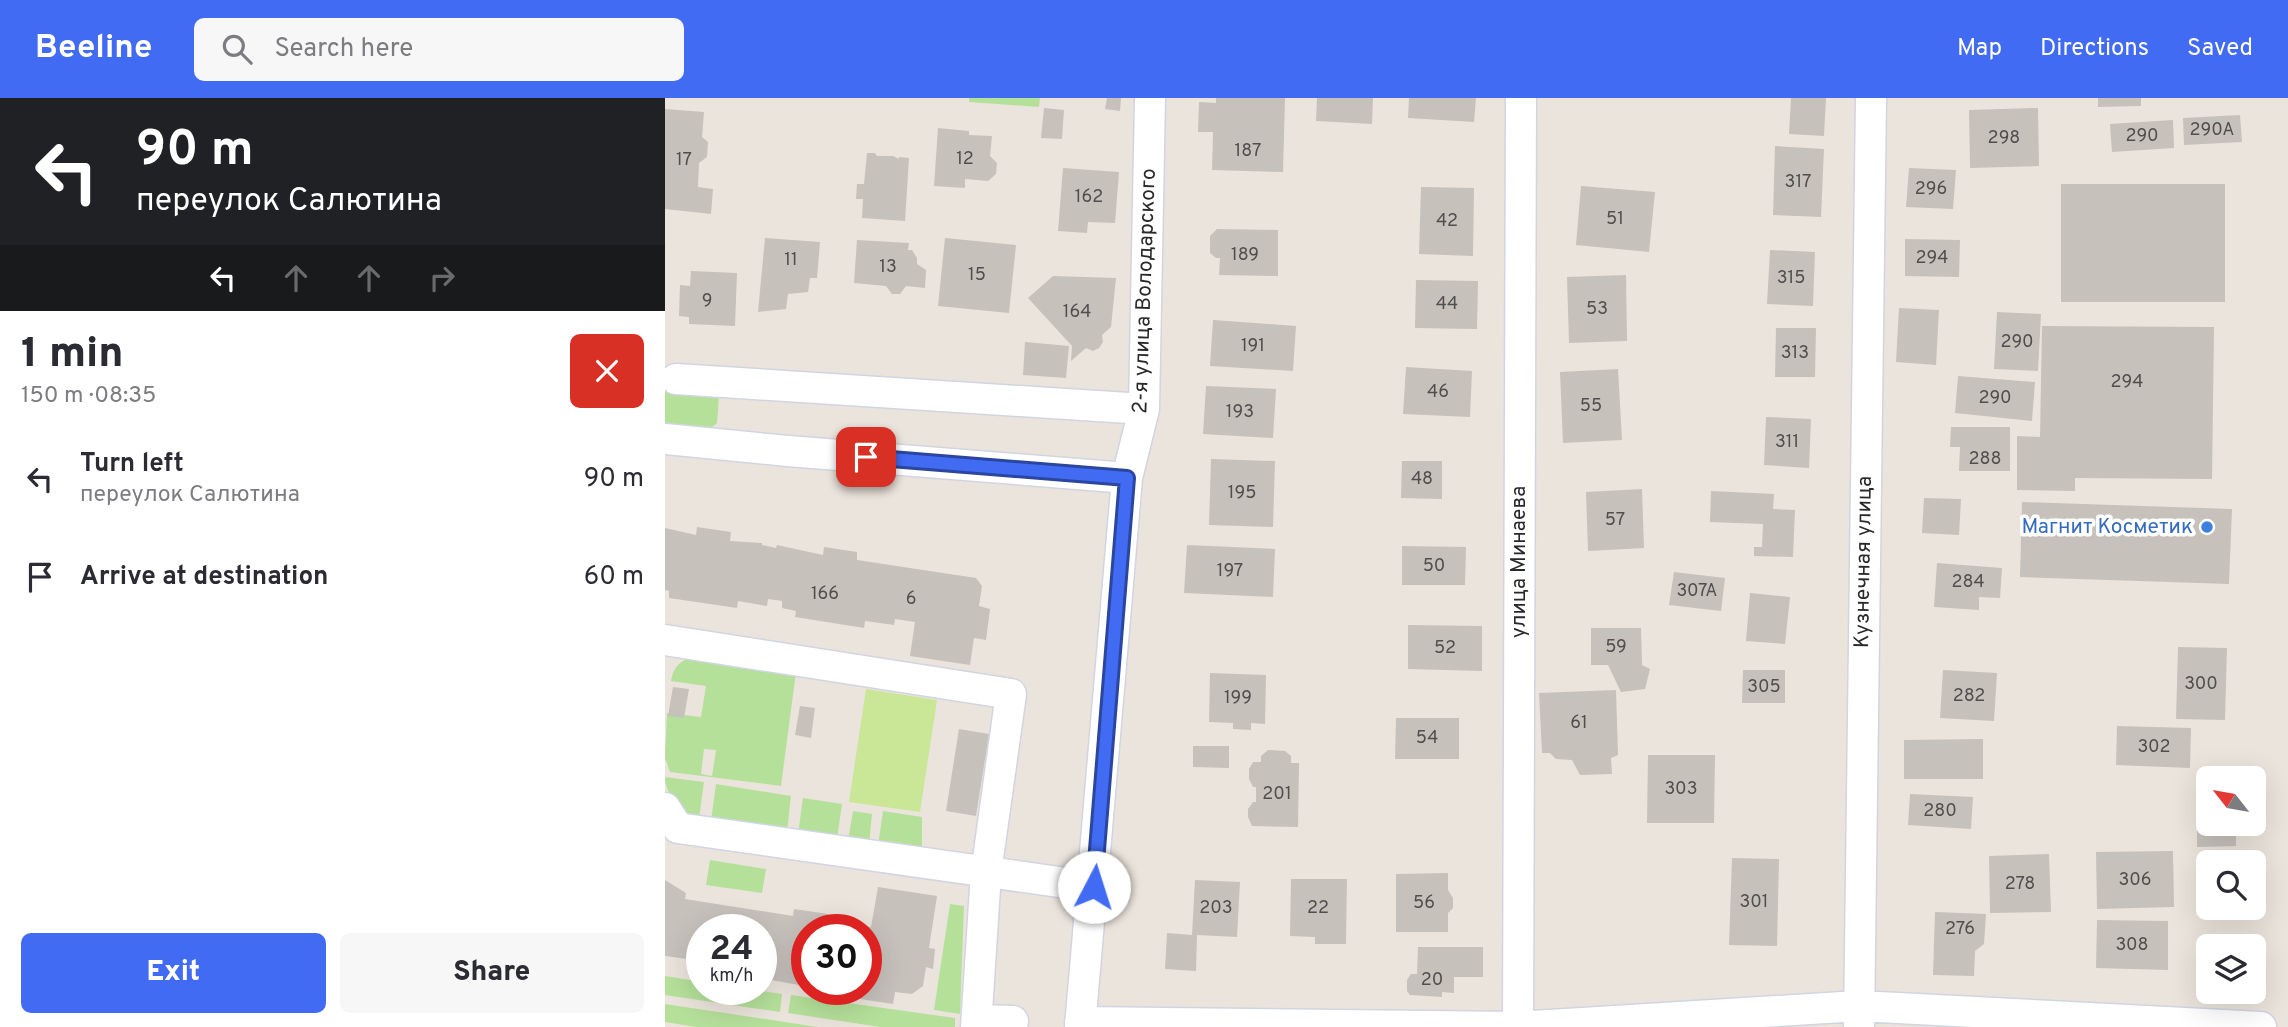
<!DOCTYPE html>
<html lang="en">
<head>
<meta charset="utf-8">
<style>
  body { margin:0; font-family:Overpass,sans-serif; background:#f7f7f7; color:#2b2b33; height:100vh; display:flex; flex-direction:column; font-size:26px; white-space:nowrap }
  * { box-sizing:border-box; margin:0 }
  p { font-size:23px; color:#7c7c81 }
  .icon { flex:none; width:38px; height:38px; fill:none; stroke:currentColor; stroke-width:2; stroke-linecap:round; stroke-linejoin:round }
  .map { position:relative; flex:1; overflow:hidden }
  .drawer { display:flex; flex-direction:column; background:#fff; width:665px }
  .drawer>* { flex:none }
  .guide { background:#202124; color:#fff; overflow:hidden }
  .needle { width:46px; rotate:301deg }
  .fabs { position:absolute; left:1531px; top:668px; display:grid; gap:14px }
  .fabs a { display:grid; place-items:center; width:70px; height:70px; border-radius:10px; background:#fff; box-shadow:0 7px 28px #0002; font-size:35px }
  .speed { position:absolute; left:21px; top:816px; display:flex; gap:14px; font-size:35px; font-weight:700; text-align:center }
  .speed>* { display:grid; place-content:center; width:91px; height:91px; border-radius:50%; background:#fff; box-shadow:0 7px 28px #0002; line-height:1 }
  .speed small { font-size:18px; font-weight:400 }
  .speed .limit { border:10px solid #d22; background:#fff; color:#111 }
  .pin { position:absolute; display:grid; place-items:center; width:60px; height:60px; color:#fff; margin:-30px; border-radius:14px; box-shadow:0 4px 10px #0006 }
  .me { position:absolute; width:77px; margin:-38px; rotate:5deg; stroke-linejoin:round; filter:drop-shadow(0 0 5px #0008) }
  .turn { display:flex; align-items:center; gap:24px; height:147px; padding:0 21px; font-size:32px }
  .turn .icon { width:91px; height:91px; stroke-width:2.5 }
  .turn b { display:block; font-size:49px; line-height:60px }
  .lanes { display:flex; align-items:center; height:66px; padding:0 21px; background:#0003; justify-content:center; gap:35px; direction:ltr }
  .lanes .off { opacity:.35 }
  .round { display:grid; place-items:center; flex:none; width:74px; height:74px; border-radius:10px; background:#f7f7f7 }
  .overview { display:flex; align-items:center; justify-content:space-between; height:119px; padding:0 21px }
  h1 { font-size:42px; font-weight:800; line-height:52px }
  .primary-button { display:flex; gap:14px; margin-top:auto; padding:14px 21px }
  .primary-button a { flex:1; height:80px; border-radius:10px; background:#416bf3; color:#fff; font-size:28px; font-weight:800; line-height:80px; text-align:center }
  .primary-button a+a { background:#f7f7f7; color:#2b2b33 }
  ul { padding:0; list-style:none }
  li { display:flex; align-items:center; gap:21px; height:98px; padding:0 21px }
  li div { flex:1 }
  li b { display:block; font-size:26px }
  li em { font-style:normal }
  header { display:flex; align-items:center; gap:42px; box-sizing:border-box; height:98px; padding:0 35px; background:#416bf3; color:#fff }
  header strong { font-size:33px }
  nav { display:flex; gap:38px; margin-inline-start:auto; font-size:24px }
  .search { width:490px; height:63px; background:#f7f7f7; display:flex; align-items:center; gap:18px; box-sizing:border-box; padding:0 24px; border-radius:10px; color:#7c7c81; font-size:26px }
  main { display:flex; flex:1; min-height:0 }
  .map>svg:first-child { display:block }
  .green { fill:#b5e09a; fill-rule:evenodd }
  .pitch { fill:#c9e796 }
  .building { fill:#c6c1bb }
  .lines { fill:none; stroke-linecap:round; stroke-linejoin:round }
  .minor-casing { stroke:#d1d5e2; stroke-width:33 }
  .minor { stroke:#fff; stroke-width:30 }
  .route-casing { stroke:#2a469e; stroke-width:18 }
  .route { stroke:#416bf3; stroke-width:12 }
  .shop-dot { fill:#3f7fe0; stroke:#fff; stroke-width:2.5 }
  .labels { text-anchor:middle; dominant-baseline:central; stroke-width:7; stroke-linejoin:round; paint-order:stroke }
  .number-label { font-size:18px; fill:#504f4e }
  .street-label { font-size:21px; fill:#292929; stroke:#fff }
  .shop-label { font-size:21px; fill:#366cbe; stroke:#fff; text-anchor:end }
</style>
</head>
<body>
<header>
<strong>Beeline</strong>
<div class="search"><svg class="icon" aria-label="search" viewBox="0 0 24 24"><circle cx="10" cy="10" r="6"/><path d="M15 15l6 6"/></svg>Search here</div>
<nav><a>Map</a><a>Directions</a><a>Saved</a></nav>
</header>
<main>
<section class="drawer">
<div class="guide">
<div class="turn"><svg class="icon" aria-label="left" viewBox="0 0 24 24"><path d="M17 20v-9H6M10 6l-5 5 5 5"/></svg><div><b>90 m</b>переулок Салютина</div></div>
<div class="lanes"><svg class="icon" aria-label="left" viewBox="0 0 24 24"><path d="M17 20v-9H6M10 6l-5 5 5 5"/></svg><svg class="icon off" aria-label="ahead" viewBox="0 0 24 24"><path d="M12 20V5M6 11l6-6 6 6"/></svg><svg class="icon off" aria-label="ahead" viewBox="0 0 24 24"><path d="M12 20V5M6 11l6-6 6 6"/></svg><svg class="icon off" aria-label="right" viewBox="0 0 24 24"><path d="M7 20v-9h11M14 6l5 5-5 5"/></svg></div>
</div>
<div class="overview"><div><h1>1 min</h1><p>150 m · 08:35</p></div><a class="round" style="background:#d93025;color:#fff"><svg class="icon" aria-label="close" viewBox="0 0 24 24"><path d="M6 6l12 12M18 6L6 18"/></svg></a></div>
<ul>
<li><svg class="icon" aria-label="left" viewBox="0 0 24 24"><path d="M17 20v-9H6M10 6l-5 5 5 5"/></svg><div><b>Turn left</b><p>переулок Салютина</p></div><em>90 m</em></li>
<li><svg class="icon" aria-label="arrive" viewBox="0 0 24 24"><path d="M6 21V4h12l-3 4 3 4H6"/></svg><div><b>Arrive at destination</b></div><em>60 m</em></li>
</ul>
<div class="primary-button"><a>Exit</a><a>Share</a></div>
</section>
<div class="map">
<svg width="1623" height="929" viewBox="0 0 1623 929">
  <rect width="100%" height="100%" fill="#ebe4dc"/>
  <path class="green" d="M 304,0 L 375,0 L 374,9 L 304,4 Z
    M 0,294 L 54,298 L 52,325 L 42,333 L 0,329 Z
    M 27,559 L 131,574 L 116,688 L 5,674 L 0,660 L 2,615 L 36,619 L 41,588 L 6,583 C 8,569 15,563 27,559 ZM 39,651 L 51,652 L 47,678 L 36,676 Z
    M 0,679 L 39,684 L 34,721 C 18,714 0,698 0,679 Z
    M 51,686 L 126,698 L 122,734 L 46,723 Z
    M 138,700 L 177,706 L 172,741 L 133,736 Z
    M 188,713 L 207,716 L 204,747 L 183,743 Z
    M 218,713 L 257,719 L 257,753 L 213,748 Z
    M 45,762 L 101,771 L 97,795 L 41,787 Z
    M 285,806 L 299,808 L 295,916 L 269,912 Z
    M 0,878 L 37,884 L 37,891 L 85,891 L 117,896 L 115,914 L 0,897 Z
    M 126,897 L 290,920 L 290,929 L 215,929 L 123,915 Z
    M 0,906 L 153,929 L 31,929 L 0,924 Z"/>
  <path class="pitch" d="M 201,591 L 272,602 L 255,714 L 184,704 Z"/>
  <path class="building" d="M 442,0 L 456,0 L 455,13 L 440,11 Z
    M 551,0 L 620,0 L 618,74 L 547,72 L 548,34 L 533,34 L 534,4 L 551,5 Z
    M 652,0 L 708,0 L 707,26 L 651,23 Z
    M 744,0 L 811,0 L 809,24 L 743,20 Z
    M 1126,0 L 1161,0 L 1159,38 L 1124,36 Z
    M 1433,0 L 1476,0 L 1476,8 L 1433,9 Z
    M 379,10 L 399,12 L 397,41 L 376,40 Z
    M 1373,10 L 1374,68 L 1305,70 L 1304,12 Z
    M 0,11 L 39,14 L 37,39 L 43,44 L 42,59 L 34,65 L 33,89 L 48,91 L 46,116 L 0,111 Z
    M 1575,17 L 1577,44 L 1519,47 L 1518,20 Z
    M 1508,22 L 1509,50 L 1447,54 L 1445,26 Z
    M 273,30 L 304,33 L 304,37 L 327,38 L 325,58 L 332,65 L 331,76 L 323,83 L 300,81 L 300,90 L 269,88 Z
    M 1110,48 L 1159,51 L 1156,119 L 1108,117 Z
    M 202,55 L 210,55 L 212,58 L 228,58 L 234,61 L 234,59 L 244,60 L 240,123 L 197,120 L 198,101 L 191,101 L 192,86 L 199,86 Z
    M 398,70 L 454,74 L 450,125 L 423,124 L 422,135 L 393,133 Z
    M 1244,70 L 1291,72 L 1288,111 L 1241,109 Z
    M 1396,86 L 1560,86 L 1560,204 L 1396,204 Z
    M 916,88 L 990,94 L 984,154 L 911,147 Z
    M 756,89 L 809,90 L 808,158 L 754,156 Z
    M 552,131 L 613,132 L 613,178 L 554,177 L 555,160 L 551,160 L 545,155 L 545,138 Z
    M 100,140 L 155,144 L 152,180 L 145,180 L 143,194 L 123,196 L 121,211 L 93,214 Z
    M 280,140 L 351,147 L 344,215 L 273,208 Z
    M 1240,141 L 1295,142 L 1294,179 L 1240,178 Z
    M 192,142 L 244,145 L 243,152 L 247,152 L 252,160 L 252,166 L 261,172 L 260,190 L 241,188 L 235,196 L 227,196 L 221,188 L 189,185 Z
    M 1105,152 L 1150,154 L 1148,208 L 1102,206 Z
    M 26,173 L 72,175 L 70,228 L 24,226 L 24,219 L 14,218 L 15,187 L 25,188 Z
    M 961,177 L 962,243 L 904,245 L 902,179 Z
    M 388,178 L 451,180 L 446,229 L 437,237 L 438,244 L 434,250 L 428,253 L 421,250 L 406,263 L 407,248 L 363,200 Z
    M 751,182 L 813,183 L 812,231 L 750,230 Z
    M 1234,210 L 1274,212 L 1271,267 L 1231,264 Z
    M 1332,214 L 1376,216 L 1373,273 L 1329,271 Z
    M 548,222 L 631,228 L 628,273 L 545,268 Z
    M 1377,228 L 1549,229 L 1547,381 L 1410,380 L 1410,393 L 1352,392 L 1352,338 L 1375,339 Z
    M 1111,230 L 1151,230 L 1150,279 L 1110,279 Z
    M 360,244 L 404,248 L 401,280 L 358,277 Z
    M 741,269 L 807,273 L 805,319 L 738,316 Z
    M 953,271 L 957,342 L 898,345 L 895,274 Z
    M 1293,278 L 1370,284 L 1367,323 L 1290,315 Z
    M 541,288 L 611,291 L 608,340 L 538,336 Z
    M 1101,319 L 1146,321 L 1144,370 L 1099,367 Z
    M 1286,329 L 1345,329 L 1345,373 L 1294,373 L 1295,349 L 1285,349 Z
    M 546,361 L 610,363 L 608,429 L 544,427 Z
    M 737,363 L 777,363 L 777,401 L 736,400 Z
    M 977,391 L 979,450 L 923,453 L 921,394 Z
    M 1046,393 L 1109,396 L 1108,411 L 1130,412 L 1128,459 L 1089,458 L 1089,449 L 1097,449 L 1098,426 L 1045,424 Z
    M 1259,400 L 1296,401 L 1294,437 L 1257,435 Z
    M 1357,404 L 1567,411 L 1564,486 L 1355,479 Z
    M 32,429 L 66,434 L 65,443 L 97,445 L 97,447 L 111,450 L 112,447 L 158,457 L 159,449 L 192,454 L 192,462 L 311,480 L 317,488 L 314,508 L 325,511 L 321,542 L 309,540 L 305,567 L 245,558 L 250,524 L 230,521 L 229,527 L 200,523 L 199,530 L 130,519 L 131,513 L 117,510 L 117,503 L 103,501 L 102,508 L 73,503 L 72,510 L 4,500 L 4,493 L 0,492 L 0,430 L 31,437 Z
    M 522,447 L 610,451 L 608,499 L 519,495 Z
    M 737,448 L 801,449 L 800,487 L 737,487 Z
    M 1272,465 L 1337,470 L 1335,500 L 1314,499 L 1314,512 L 1269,509 Z
    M 1009,474 L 1060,480 L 1056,513 L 1004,507 Z
    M 1085,495 L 1125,499 L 1120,546 L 1081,543 Z
    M 743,527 L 817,528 L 817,573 L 743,571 Z
    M 926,530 L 976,530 L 977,567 L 985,571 L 980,591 L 956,594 L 943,567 L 926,567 Z
    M 1513,549 L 1562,550 L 1560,622 L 1511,621 Z
    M 1078,572 L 1120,572 L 1120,605 L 1077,605 Z
    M 1278,572 L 1332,575 L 1329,623 L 1275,620 Z
    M 545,575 L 601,577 L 600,626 L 586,625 L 586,632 L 568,631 L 568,625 L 544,624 Z
    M 8,589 L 24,591 L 19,620 L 3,618 Z
    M 951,592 L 953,657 L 946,660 L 947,676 L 915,677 L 907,662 L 891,661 L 885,655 L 877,655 L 874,595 Z
    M 135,608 L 150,610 L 146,640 L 130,637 Z
    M 731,620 L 794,620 L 794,661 L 730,661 Z
    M 1452,628 L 1526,630 L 1525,670 L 1451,667 Z
    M 294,631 L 324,636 L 311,718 L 281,713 Z
    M 1318,641 L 1318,681 L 1239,681 L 1239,642 Z
    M 528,648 L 564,648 L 564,670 L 528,669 Z
    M 603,652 L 620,653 L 626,658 L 626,665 L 634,665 L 633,729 L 587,728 L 583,719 L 583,711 L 588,704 L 591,704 L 591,689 L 588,689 L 584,681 L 584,671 L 588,664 L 596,664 L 596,658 Z
    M 983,657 L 1050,657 L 1049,725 L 982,725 Z
    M 1532,687 L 1544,687 L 1544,726 L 1571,726 L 1571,748 L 1532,749 Z
    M 1245,696 L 1308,699 L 1306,731 L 1243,727 Z
    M 1508,753 L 1509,809 L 1432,811 L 1431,754 Z
    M 1384,756 L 1386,814 L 1325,815 L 1324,758 Z
    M 1067,760 L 1114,761 L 1112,848 L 1064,847 Z
    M 783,775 L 783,792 L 788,800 L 788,810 L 783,815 L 783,834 L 731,834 L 731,776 Z
    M 626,781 L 682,781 L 681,846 L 650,846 L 650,839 L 625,838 Z
    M 0,782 L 21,795 L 20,801 L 128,818 L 129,811 L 163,816 L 162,822 L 206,829 L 213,789 L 272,798 L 264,850 L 270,851 L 268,871 L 261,869 L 258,888 L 247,896 L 230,894 L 228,906 L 195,901 L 197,891 L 201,891 L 201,831 L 142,831 L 142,880 L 136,879 L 134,887 L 100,881 L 102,873 L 96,872 L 96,831 L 37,831 L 37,863 L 0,858 Z
    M 530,782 L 575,784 L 572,839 L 532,837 L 531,873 L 500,871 L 502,835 L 527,837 Z
    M 1270,814 L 1321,816 L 1319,846 L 1310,853 L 1309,878 L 1268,877 Z
    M 1432,822 L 1503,823 L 1503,872 L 1431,870 Z
    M 753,849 L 818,849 L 818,879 L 789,879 L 789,895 L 777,894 L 777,899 L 745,897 L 742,893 L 742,882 L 746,876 L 752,876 Z"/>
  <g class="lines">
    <g class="minor-casing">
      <path id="minor" d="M 11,281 L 479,311
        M 0,341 L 123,353 L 462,380
        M 0,542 L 346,596 L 321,775 L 311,929
        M 0,710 L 13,730 L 429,789
        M 312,922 L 348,923 L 347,929
        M 415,924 L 853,929 L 1194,908 L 1596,929
        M 415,929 L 462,380 L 479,311 L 485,0
        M 853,929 L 856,0
        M 1194,929 L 1206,0"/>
    </g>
    <use href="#minor" class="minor"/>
  </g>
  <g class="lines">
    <g class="route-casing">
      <path id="route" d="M 201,359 L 462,380 L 429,789"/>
    </g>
    <use href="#route" class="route"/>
  </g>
  <circle class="shop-dot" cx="1542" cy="429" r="7"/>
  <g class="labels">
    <g class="number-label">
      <text x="1547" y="32">290А</text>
      <text x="1477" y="38">290</text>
      <text x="1339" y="40">298</text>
      <text x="583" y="53">187</text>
      <text x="300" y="61">12</text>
      <text x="19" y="62">17</text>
      <text x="1133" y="84">317</text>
      <text x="1266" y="91">296</text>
      <text x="424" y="99">162</text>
      <text x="950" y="121">51</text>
      <text x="782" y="123">42</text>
      <text x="580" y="157">189</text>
      <text x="1267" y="160">294</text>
      <text x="126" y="162">11</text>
      <text x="223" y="169">13</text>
      <text x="312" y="177">15</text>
      <text x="1126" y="180">315</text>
      <text x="42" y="203">9</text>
      <text x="782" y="206">44</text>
      <text x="932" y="211">53</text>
      <text x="412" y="214">164</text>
      <text x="1352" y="244">290</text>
      <text x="588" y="248">191</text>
      <text x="1130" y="255">313</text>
      <text x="1462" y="284">294</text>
      <text x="773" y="294">46</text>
      <text x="1330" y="300">290</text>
      <text x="926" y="308">55</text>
      <text x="575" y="314">193</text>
      <text x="1122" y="344">311</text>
      <text x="1320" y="361">288</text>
      <text x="757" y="381">48</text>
      <text x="577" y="395">195</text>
      <text x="950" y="422">57</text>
      <text x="769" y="468">50</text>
      <text x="565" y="473">197</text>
      <text x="1303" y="484">284</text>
      <text x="1032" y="493">307А</text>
      <text x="160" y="496">166</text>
      <text x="246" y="501">6</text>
      <text x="951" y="549">59</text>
      <text x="780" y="550">52</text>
      <text x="1536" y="586">300</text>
      <text x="1099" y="589">305</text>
      <text x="1304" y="598">282</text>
      <text x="573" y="600">199</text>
      <text x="914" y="625">61</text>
      <text x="762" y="640">54</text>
      <text x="1489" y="649">302</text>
      <text x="1016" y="691">303</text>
      <text x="612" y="696">201</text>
      <text x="1275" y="713">280</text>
      <text x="1470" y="782">306</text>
      <text x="1355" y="786">278</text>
      <text x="1089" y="804">301</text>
      <text x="759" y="805">56</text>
      <text x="551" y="810">203</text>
      <text x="653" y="810">22</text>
      <text x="1295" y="831">276</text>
      <text x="1467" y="847">308</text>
      <text x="767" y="882">20</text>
    </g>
    <g class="street-label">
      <text transform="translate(480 193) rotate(-88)">2-я улица Володарского</text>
      <text transform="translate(854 464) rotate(-90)">улица Минаева</text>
      <text transform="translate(1199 464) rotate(-89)">Кузнечная улица</text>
    </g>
    <g class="shop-label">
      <text x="1528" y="429">Магнит Косметик</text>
    </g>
  </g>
</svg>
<div class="fabs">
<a><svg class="needle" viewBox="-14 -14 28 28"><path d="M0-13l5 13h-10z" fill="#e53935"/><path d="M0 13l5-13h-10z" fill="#7c7c81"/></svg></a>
<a><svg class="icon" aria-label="search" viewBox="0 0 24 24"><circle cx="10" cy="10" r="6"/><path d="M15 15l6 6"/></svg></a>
<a><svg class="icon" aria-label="layers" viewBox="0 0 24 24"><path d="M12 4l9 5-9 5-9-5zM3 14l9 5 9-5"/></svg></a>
</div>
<div class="speed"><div>24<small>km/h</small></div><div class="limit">30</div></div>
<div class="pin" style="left:201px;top:359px;background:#d93025"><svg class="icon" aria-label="arrive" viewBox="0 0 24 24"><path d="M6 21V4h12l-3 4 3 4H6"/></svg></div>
<svg class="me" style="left:429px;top:789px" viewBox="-20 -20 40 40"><circle r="19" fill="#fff"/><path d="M0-13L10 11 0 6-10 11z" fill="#416bf3"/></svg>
</div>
</main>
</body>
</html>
